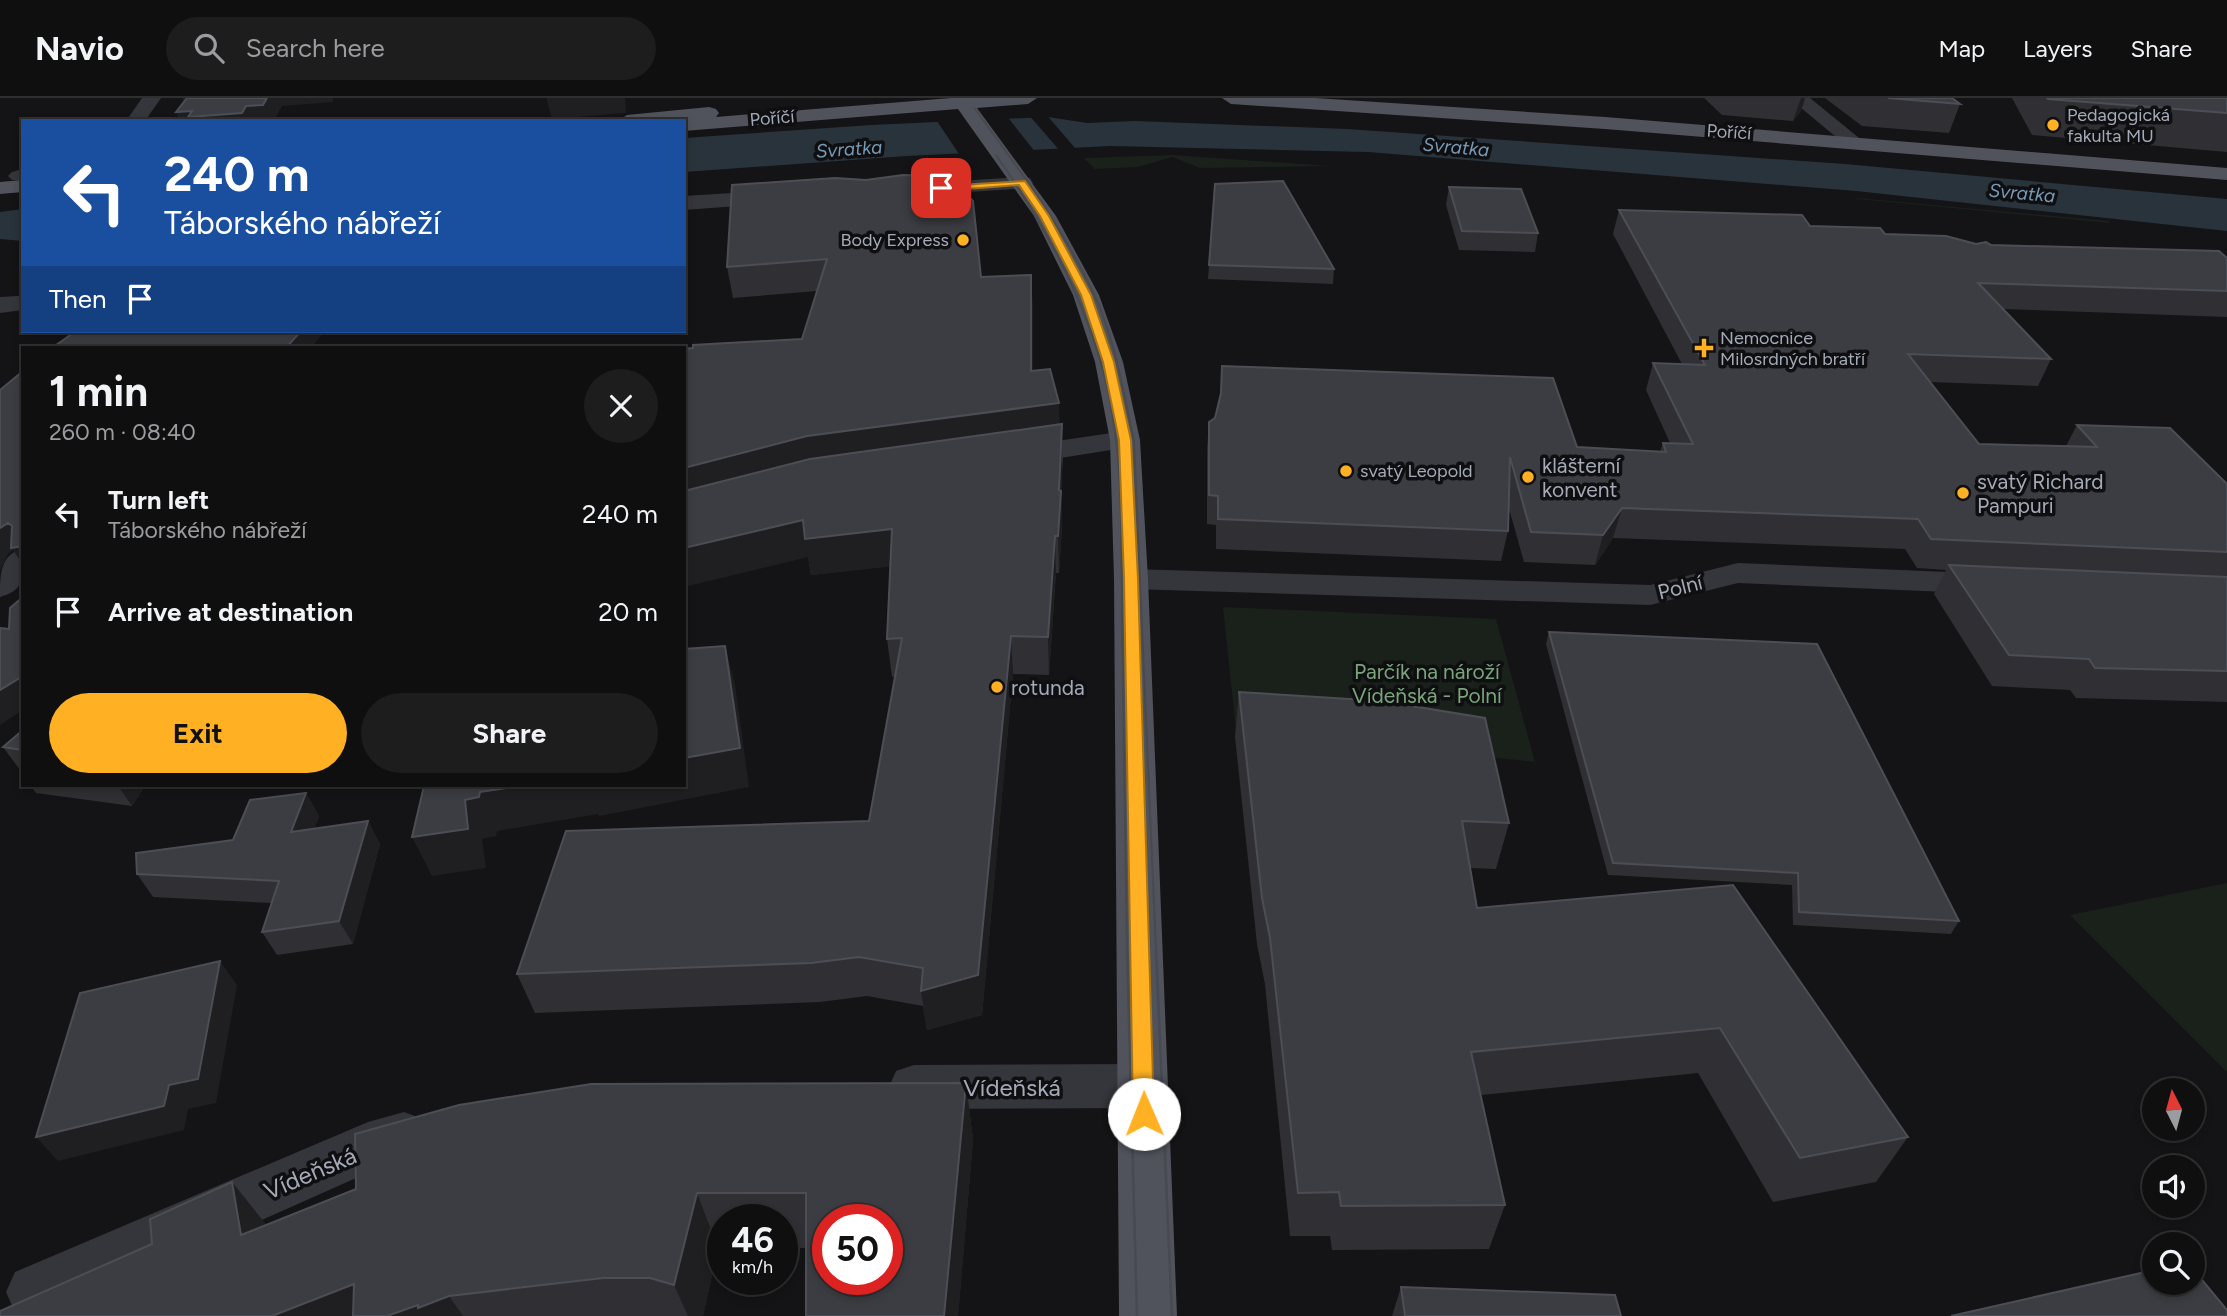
<!DOCTYPE html>
<html lang="en">
<head>
<meta charset="utf-8">
<style>
  body { margin:0; font-family:Figtree,sans-serif; background:#1d1d1e; color:#f1f3f6; height:100vh; display:flex; flex-direction:column; font-size:26px; white-space:nowrap }
  * { box-sizing:border-box; margin:0 }
  p { font-size:23px; color:#9b9c9f }
  .icon { flex:none; width:38px; height:38px; fill:none; stroke:currentColor; stroke-width:2; stroke-linecap:round; stroke-linejoin:round }
  .map { position:relative; flex:1; overflow:hidden }
  .drawer { position:absolute; left:21px; top:248px; width:665px; height:441px; display:flex; flex-direction:column; background:#0f0f10; border-radius:0px; box-shadow:0 4px 10px #0003,0 0 0 2px #2f2f30 }
  .drawer>* { flex:none }
  .hud { position:absolute; left:21px; top:21px; width:665px; height:214px; border-radius:0px; box-shadow:0 4px 10px #0003,0 0 0 2px #2f2f30; background:#1a4fa0; color:#fff; overflow:hidden }
  .needle { width:46px; rotate:354deg }
  .fabs { position:absolute; left:2142px; top:980px; display:grid; gap:14px }
  .fabs a { display:grid; place-items:center; width:63px; height:63px; border-radius:50%; background:#0f0f10; box-shadow:0 4px 10px #0003,0 0 0 2px #2f2f30; font-size:35px }
  .speed { position:absolute; left:707px; top:1106px; display:flex; gap:14px; font-size:35px; font-weight:700; text-align:center }
  .speed>* { display:grid; place-content:center; width:91px; height:91px; border-radius:50%; background:#0f0f10; box-shadow:0 4px 10px #0003,0 0 0 2px #2f2f30; line-height:1 }
  .speed small { font-size:18px; font-weight:400 }
  .speed .limit { border:10px solid #d22; background:#fff; color:#111 }
  .pin { position:absolute; display:grid; place-items:center; width:60px; height:60px; color:#fff; margin:-30px; border-radius:14px; box-shadow:0 4px 10px #0006 }
  .me { position:absolute; width:77px; margin:-38px; rotate:359deg; stroke-linejoin:round; filter:drop-shadow(0 0 5px #0008) }
  .turn { display:flex; align-items:center; gap:24px; height:147px; padding:0 28px; font-size:32px }
  .turn .icon { width:91px; height:91px; stroke-width:2.5 }
  .turn b { display:block; font-size:49px; line-height:60px }
  .then { display:flex; align-items:center; height:66px; padding:0 28px; background:#0003; gap:14px; font-size:26px }
  .round { display:grid; place-items:center; flex:none; width:74px; height:74px; border-radius:37px; background:#1d1d1e }
  .overview { display:flex; align-items:center; justify-content:space-between; height:119px; padding:0 28px }
  h1 { font-size:42px; font-weight:700; line-height:52px }
  .button { display:flex; gap:14px; margin-top:auto; padding:14px 28px }
  .button a { flex:1; height:80px; border-radius:42px; background:#ffb123; color:#111; font-size:28px; font-weight:700; line-height:80px; text-align:center }
  .button a+a { background:#1d1d1e; color:#f1f3f6 }
  ul { padding:0; list-style:none }
  li { display:flex; align-items:center; gap:21px; height:98px; padding:0 28px }
  li div { flex:1 }
  li b { display:block; font-size:26px }
  li em { font-style:normal }
  header { display:flex; align-items:center; gap:42px; box-sizing:border-box; height:98px; padding:0 35px; background:#0f0f10; border-bottom:2px solid #2f2f30 }
  header strong { font-size:33px }
  nav { display:flex; gap:38px; margin-inline-start:auto; font-size:24px }
  .search { width:490px; height:63px; background:#1d1d1e; display:flex; align-items:center; gap:18px; box-sizing:border-box; padding:0 24px; border-radius:38px; color:#9b9c9f; font-size:26px }
  .map>svg:first-child { display:block }
  .green { fill:#19211a }
  .water { fill:#29333b }
  .pier { fill:#141416 }
  .lines { fill:none; stroke-linecap:round; stroke-linejoin:round }
  .minor { fill:#34363b; fill-rule:evenodd }
  .major { fill:#50535b; fill-rule:evenodd }
  .tram-far1 { stroke:#474a50; stroke-width:2 }
  .tram { stroke:#474a50; stroke-width:2.5 }
  .wall { fill:#303034 }
  .shaded-wall { fill:#1f1f22 }
  .building { fill:#3c3d42; stroke:#4c4e55; stroke-width:2; fill-rule:evenodd }
  .route { fill:#ffb123; stroke:#a67317; stroke-width:2 }
  .poi-dot { fill:#ffb123; stroke:#0f0f11; stroke-width:2.5 }
  .labels { text-anchor:middle; dominant-baseline:central; stroke-width:7; stroke-linejoin:round; paint-order:stroke }
  .far-poi-label { font-size:18px; fill:#a4aab8; stroke:#0f0f11; text-anchor:start }
  .far-street-label { font-size:18px; fill:#a4aab8; stroke:#0f0f11 }
  .far-water-label { font-size:19px; font-style:italic; fill:#779ab6; stroke:#0f0f11 }
  .poi-label { font-size:21px; fill:#a4aab8; stroke:#0f0f11; text-anchor:start }
  .street-label { font-size:21px; fill:#a4aab8; stroke:#0f0f11 }
  .park-label { font-size:21px; fill:#79a57b; stroke:#0f0f11 }
  .near-street-label { font-size:24px; fill:#a4aab8; stroke:#0f0f11 }
</style>
</head>
<body>
<header>
<strong>Navio</strong>
<div class="search"><svg class="icon" aria-label="search" viewBox="0 0 24 24"><circle cx="10" cy="10" r="6"/><path d="M15 15l6 6"/></svg>Search here</div>
<nav><a>Map</a><a>Layers</a><a>Share</a></nav>
</header>
<div class="map">
<svg width="2227" height="1218" viewBox="0 0 2227 1218">
  <rect width="100%" height="100%" fill="#141416"/>
  <path class="green" d="M 1173,57 L 1330,68 L 1200,70 L 1172,59 L 1138,69 L 1095,71 L 1084,60 Z
    M 1856,100 L 2108,123 L 2110,125 L 1857,101 Z
    M 1223,509 L 1496,521 L 1535,664 L 1236,633 Z
    M 2227,785 L 2227,974 L 2070,817 Z"/>
  <path class="water" d="M 1048,19 L 1087,25 L 1135,23 L 1347,31 L 1845,66 L 2227,101 L 2227,133 L 1856,93 L 1368,54 L 1110,48 L 907,58 L 684,74 L 684,40 L 871,27 Z
    M 23,111 L 23,143 L 0,141 L 0,114 Z"/>
  <path class="pier" d="M 1045,15 L 1075,50 L 1079,53 L 1060,53 L 1028,16 Z
    M 1006,17 L 1036,55 L 961,59 L 935,20 Z"/>
  <g class="lines">
    <path class="minor" d="M 142,0 L 161,0 L 145,23 L 126,23 Z
      M 1789,0 L 1810,0 L 1864,44 L 1861,48 L 1847,48 Z
      M 23,71 L 23,83 L 12,82 L 8,78 L 12,74 Z
      M 1022,79 L 1030,80 L 1033,85 L 1030,90 L 908,98 L 900,97 L 897,92 L 900,87 L 908,86 Z
      M 782,92 L 790,94 L 793,99 L 790,104 L 684,112 L 684,98 Z
      M 18,198 L 23,200 L 23,212 L 0,215 L 0,199 Z
      M 1125,333 L 1136,336 L 1140,342 L 1136,348 L 1009,368 L 998,365 L 994,359 L 998,353 L 1009,350 Z
      M 23,450 C 23,474 28,492 0,499 C 0,476 0,457 23,450 Z
      M 1738,465 L 1994,476 L 2006,479 L 2011,486 L 2006,493 L 1994,496 L 1738,485 L 1650,507 L 1131,491 L 1119,488 L 1114,481 L 1119,474 L 1131,471 L 1650,487 Z
      M 1143,966 L 1161,972 L 1168,988 L 1161,1004 L 1143,1010 L 914,1011 L 896,1005 L 889,989 L 896,973 L 914,967 Z
      M 404,1014 L 423,1021 L 430,1038 L 423,1055 L 392,1064 L 46,1218 L 24,1218 L 15,1214 L 6,1194 L 15,1174 L 368,1024 Z"/>
    <path class="major" d="M 951,0 L 1037,0 L 1028,6 L 977,10 L 1056,118 L 1099,197 L 1123,264 L 1140,342 L 1148,481 L 1177,1218 L 1119,1218 L 1114,481 L 1110,342 L 1095,264 L 1073,197 L 1034,118 L 958,11 L 684,33 L 684,23 L 618,23 L 627,17 L 709,9 L 716,11 L 719,15 L 716,19 Z
      M 1222,0 L 1315,0 L 1605,19 L 2227,70 L 2227,82 L 1605,31 L 1231,6 Z
      M 23,82 L 23,94 L 0,96 L 0,84 Z"/>
    <path class="tram-far1" d="M 975,11 C 1018,70 1062,128 1093,194 C 1115,240 1123,293 1134,343 L 1156,853
      M 996,57 C 1041,122 1079,189 1101,265 C 1125,348 1121,438 1122,523 C 1124,633 1125,743 1127,853"/>
    <path class="tram" d="M 1127,851 L 1137,1218
      M 1156,851 L 1172,1218"/>
  </g>
  <path class="wall" d="M 1704,0 L 1805,0 L 1801,13 L 1793,23 L 1722,17 Z
    M 1825,0 L 1952,0 L 1960,6 L 1949,35 L 1862,28 Z
    M 2012,0 L 2227,0 L 2227,54 L 2032,37 Z
    M 1215,86 L 1334,171 L 1333,186 L 1208,181 Z
    M 732,87 L 981,179 L 1031,177 L 1033,272 L 1059,327 L 1063,361 L 1061,393 L 1062,429 L 1059,475 L 1056,475 L 1049,577 L 1013,576 L 982,917 L 927,932 L 923,908 L 867,898 L 820,904 L 535,915 L 517,876 L 869,723 L 895,578 L 892,579 L 887,541 L 890,468 L 811,477 L 808,459 L 802,241 L 817,193 L 733,200 L 727,169 Z
    M 1449,89 L 1538,135 L 1535,154 L 1459,152 L 1446,107 Z
    M 1619,112 L 1810,128 L 1976,146 L 2227,160 L 2227,219 L 2004,211 L 2051,261 L 2038,288 L 1930,284 L 1979,346 L 2066,348 L 2077,327 L 2227,386 L 2227,604 L 2076,600 L 2070,592 L 1992,588 L 1934,496 L 1946,472 L 1917,470 L 1905,451 L 1613,440 L 1595,467 L 1524,464 L 1508,407 L 1508,433 L 1501,463 L 1216,451 L 1216,427 L 1207,426 L 1207,352 L 1209,324 L 1215,320 L 1220,299 L 1222,268 L 1577,349 L 1660,354 L 1663,345 L 1670,345 L 1646,292 L 1653,265 L 1682,266 L 1613,136 Z
    M 1549,534 L 1959,823 L 1951,836 L 1793,827 L 1792,787 L 1608,777 L 1546,546 Z
    M 1239,594 L 1509,725 L 1496,771 L 1470,770 L 1477,810 L 1733,787 L 1908,1039 L 1876,1084 L 1773,1104 L 1698,975 L 1481,997 L 1505,1107 L 1489,1151 L 1332,1152 L 1330,1138 L 1290,1138 L 1265,886 L 1257,846 L 1235,639 Z
    M 23,632 L 23,676 L 3,649 Z
    M 31,688 L 145,688 L 132,708 L 36,695 Z
    M 306,695 L 319,718 L 314,731 L 368,723 L 380,746 L 353,846 L 277,857 L 262,834 L 271,805 L 153,799 L 137,776 L 233,742 Z
    M 966,985 L 973,1042 L 958,1218 L 806,1218 L 806,1150 L 782,1150 L 782,1122 L 723,1122 L 723,1150 L 718,1150 L 703,1218 L 0,1218 L 267,1127 Z
    M 1401,1189 L 1621,1218 L 1392,1218 Z"/>
  <path class="shaded-wall" d="M 182,0 L 191,0 L 246,8 L 267,0 L 333,0 L 333,4 L 282,8 L 274,23 L 180,23 L 176,14 L 187,13 Z
    M 546,0 L 625,0 L 626,15 L 552,21 Z
    M 1801,0 L 1805,0 L 1801,13 L 1793,23 Z
    M 1031,177 L 1033,208 L 1033,306 L 1031,273 Z
    M 301,233 L 325,233 L 311,250 L 286,250 Z
    M 1059,305 L 1060,339 L 684,408 L 684,370 L 807,338 Z
    M 1062,326 L 1062,429 L 1059,475 L 1058,438 Z
    M 1622,410 L 1613,440 L 1595,467 L 1603,437 Z
    M 803,422 L 892,431 L 896,468 L 811,477 L 808,459 L 684,489 L 684,450 Z
    M 8,425 L 23,448 L 23,467 L 13,452 L 8,456 L 0,472 L 0,430 Z
    M 1055,438 L 1056,475 L 1049,577 L 1048,539 Z
    M 1011,538 L 1013,576 L 982,917 L 927,932 L 921,893 Z
    M 725,548 L 735,586 L 749,689 L 599,718 L 598,716 L 497,733 L 496,738 L 482,741 L 486,770 L 432,778 L 412,739 L 465,702 L 480,694 L 520,688 L 684,688 L 684,660 Z
    M 23,578 L 23,612 L 0,627 L 0,592 Z
    M 118,688 L 145,688 L 132,708 Z
    M 306,695 L 319,718 L 305,757 L 291,734 Z
    M 368,723 L 380,746 L 353,846 L 339,823 Z
    M 220,863 L 237,887 L 216,1005 L 188,1011 L 184,1032 L 58,1063 L 36,1039 L 169,987 Z
    M 966,985 L 973,1042 L 958,1218 L 944,1218 Z
    M 232,1084 L 277,1140 L 241,1137 Z
    M 697,1095 L 718,1150 L 703,1218 L 688,1218 L 674,1187 Z
    M 354,1186 L 379,1218 L 272,1218 Z
    M 449,1198 L 463,1218 L 387,1218 L 418,1207 Z"/>
  <path class="building" d="M 187,0 L 267,0 L 263,7 L 246,8 L 242,15 L 188,19 L 192,13 L 176,14 Z
    M 1888,0 L 1952,0 L 1960,6 Z
    M 2047,0 L 2227,0 L 2227,15 L 2048,1 Z
    M 903,77 L 936,78 L 959,88 L 973,103 L 981,179 L 1031,177 L 1031,273 L 1050,271 L 1059,305 L 807,338 L 684,370 L 684,251 L 693,250 L 693,247 L 802,241 L 827,161 L 727,169 L 732,87 L 835,80 L 866,82 Z
    M 1283,83 L 1334,171 L 1209,167 L 1215,86 Z
    M 1449,89 L 1521,91 L 1538,135 L 1462,133 Z
    M 1619,112 L 1802,117 L 1810,128 L 1880,130 L 1885,136 L 1946,138 L 1976,146 L 1986,144 L 1991,147 L 2219,153 L 2227,160 L 2227,193 L 1978,185 L 2051,261 L 1908,256 L 1979,346 L 2097,349 L 2077,327 L 2170,330 L 2227,386 L 2227,454 L 1931,441 L 1918,421 L 1622,410 L 1603,437 L 1531,434 L 1510,359 L 1508,433 L 1218,421 L 1218,398 L 1209,397 L 1209,324 L 1215,320 L 1221,295 L 1222,268 L 1553,280 L 1577,349 L 1666,354 L 1663,345 L 1693,346 L 1653,265 L 1705,267 Z
    M 76,233 L 301,233 L 286,250 L 52,250 Z
    M 23,273 L 23,448 L 11,450 L 12,428 L 8,425 L 0,430 L 0,292 Z
    M 1062,326 L 1059,392 L 1061,393 L 1058,438 L 1055,438 L 1048,539 L 1011,538 L 978,877 L 921,893 L 923,870 L 859,859 L 811,865 L 517,876 L 566,733 L 869,723 L 902,540 L 887,541 L 892,431 L 805,441 L 803,422 L 684,450 L 684,393 L 810,361 Z
    M 1949,467 L 2227,479 L 2227,573 L 2095,570 L 2089,561 L 2009,557 Z
    M 23,499 L 23,578 L 0,592 L 0,530 L 9,531 L 10,510 Z
    M 1549,534 L 1817,546 L 1959,823 L 1799,814 L 1798,775 L 1613,765 Z
    M 725,548 L 740,650 L 684,660 L 684,551 Z
    M 1239,594 L 1381,603 L 1485,620 L 1509,725 L 1462,723 L 1477,810 L 1733,787 L 1908,1039 L 1800,1060 L 1720,930 L 1471,954 L 1505,1107 L 1341,1108 L 1339,1094 L 1298,1095 L 1270,840 L 1262,800 Z
    M 23,632 L 23,652 L 3,649 Z
    M 424,688 L 520,688 L 480,694 L 479,699 L 465,702 L 468,731 L 412,739 Z
    M 306,695 L 291,734 L 368,723 L 339,823 L 262,834 L 279,783 L 137,776 L 136,755 L 233,742 L 250,702 Z
    M 220,863 L 198,981 L 169,987 L 164,1008 L 36,1039 L 80,895 Z
    M 966,985 L 944,1218 L 806,1218 L 806,1095 L 697,1095 L 674,1187 L 650,1180 L 603,1180 L 449,1198 L 418,1210 L 418,1207 L 387,1218 L 353,1218 L 354,1186 L 272,1218 L 0,1218 L 0,1213 L 152,1146 L 150,1121 L 232,1084 L 241,1137 L 356,1091 L 355,1036 L 459,1007 L 591,986 ZM 828,1122 L 887,1122 L 887,1181 L 828,1181 Z
    M 2193,1171 L 2227,1212 L 2227,1218 L 1951,1218 L 2154,1172 L 2154,1185 L 2193,1185 Z
    M 1401,1189 L 1615,1197 L 1621,1218 L 1405,1218 Z"/>
  <path class="route" d="M 1025,83 L 1049,118 L 1091,197 L 1114,264 L 1131,342 L 1138,481 L 1154,1016 L 1151,1023 L 1144,1025 L 1136,1023 L 1133,1016 L 1124,481 L 1119,342 L 1103,264 L 1081,197 L 1040,118 L 1019,87 L 941,93 L 937,90 L 941,88 Z"/>
  <g class="poi-dot">
    <circle cx="2053" cy="27" r="7"/>
    <circle cx="963" cy="142" r="7"/>
    <path d="M1700.5 239.5h7v7h7v7h-7v7h-7v-7h-7v-7h7z"/>
    <circle cx="1346" cy="373" r="7"/>
    <circle cx="1528" cy="379" r="7"/>
    <circle cx="1963" cy="395" r="7"/>
    <circle cx="997" cy="589" r="7"/>
  </g>
  <g class="labels">
    <g class="far-poi-label">
      <text x="2067" y="17">Pedagogická<tspan x="2067" dy="21">fakulta MU</tspan></text>
      <text x="949" y="142" text-anchor="end">Body Express</text>
      <text x="1720" y="240">Nemocnice<tspan x="1720" dy="21">Milosrdných bratří</tspan></text>
      <text x="1360" y="373">svatý Leopold</text>
    </g>
    <g class="far-street-label">
      <text transform="translate(772 20) rotate(-5)">Poříčí</text>
      <text transform="translate(1729 34) rotate(4)">Poříčí</text>
    </g>
    <g class="far-water-label">
      <text transform="translate(1456 49) rotate(5)">Svratka</text>
      <text transform="translate(849 51) rotate(-4)">Svratka</text>
      <text transform="translate(2022 95) rotate(5)">Svratka</text>
    </g>
    <g class="poi-label">
      <text x="1542" y="367">klášterní<tspan x="1542" dy="24">konvent</tspan></text>
      <text x="1977" y="383">svatý Richard<tspan x="1977" dy="24">Pampuri</tspan></text>
      <text x="1011" y="589">rotunda</text>
    </g>
    <g class="street-label">
      <text transform="translate(1680 489) rotate(-14)">Polní</text>
    </g>
    <g class="park-label">
      <text x="1427" y="573">Parčík na nároží<tspan x="1427" dy="24">Vídeňská - Polní</tspan></text>
    </g>
    <g class="near-street-label">
      <text x="1012" y="989">Vídeňská</text>
      <text transform="translate(310 1075) rotate(-23)">Vídeňská</text>
    </g>
  </g>
</svg>
<div class="fabs">
<a><svg class="needle" viewBox="-14 -14 28 28"><path d="M0-13l5 13h-10z" fill="#e53935"/><path d="M0 13l5-13h-10z" fill="#9b9c9f"/></svg></a>
<a><svg class="icon" aria-label="sound" viewBox="0 0 24 24"><path d="M4 9h4l5-4v14l-5-4H4zM17 9q2 3 0 6"/></svg></a>
<a><svg class="icon" aria-label="search" viewBox="0 0 24 24"><circle cx="10" cy="10" r="6"/><path d="M15 15l6 6"/></svg></a>
</div>
<div class="speed"><div>46<small>km/h</small></div><div class="limit">50</div></div>
<div class="pin" style="left:941px;top:90px;background:#d93025"><svg class="icon" aria-label="arrive" viewBox="0 0 24 24"><path d="M6 21V4h12l-3 4 3 4H6"/></svg></div>
<svg class="me" style="left:1144px;top:1016px" viewBox="-20 -20 40 40"><circle r="19" fill="#fff"/><path d="M0-13L10 11 0 6-10 11z" fill="#ffb123"/></svg>
<div class="hud">
<div class="turn"><svg class="icon" aria-label="left" viewBox="0 0 24 24"><path d="M17 20v-9H6M10 6l-5 5 5 5"/></svg><div><b>240 m</b>Táborského nábřeží</div></div>
<div class="then">Then<svg class="icon" aria-label="arrive" viewBox="0 0 24 24"><path d="M6 21V4h12l-3 4 3 4H6"/></svg></div>
</div>
<section class="drawer">
<div class="overview"><div><h1>1 min</h1><p>260 m · 08:40</p></div><a class="round"><svg class="icon" aria-label="close" viewBox="0 0 24 24"><path d="M6 6l12 12M18 6L6 18"/></svg></a></div>
<ul>
<li><svg class="icon" aria-label="left" viewBox="0 0 24 24"><path d="M17 20v-9H6M10 6l-5 5 5 5"/></svg><div><b>Turn left</b><p>Táborského nábřeží</p></div><em>240 m</em></li>
<li><svg class="icon" aria-label="arrive" viewBox="0 0 24 24"><path d="M6 21V4h12l-3 4 3 4H6"/></svg><div><b>Arrive at destination</b></div><em>20 m</em></li>
</ul>
<div class="button"><a>Exit</a><a>Share</a></div>
</section>
</div>
</body>
</html>
